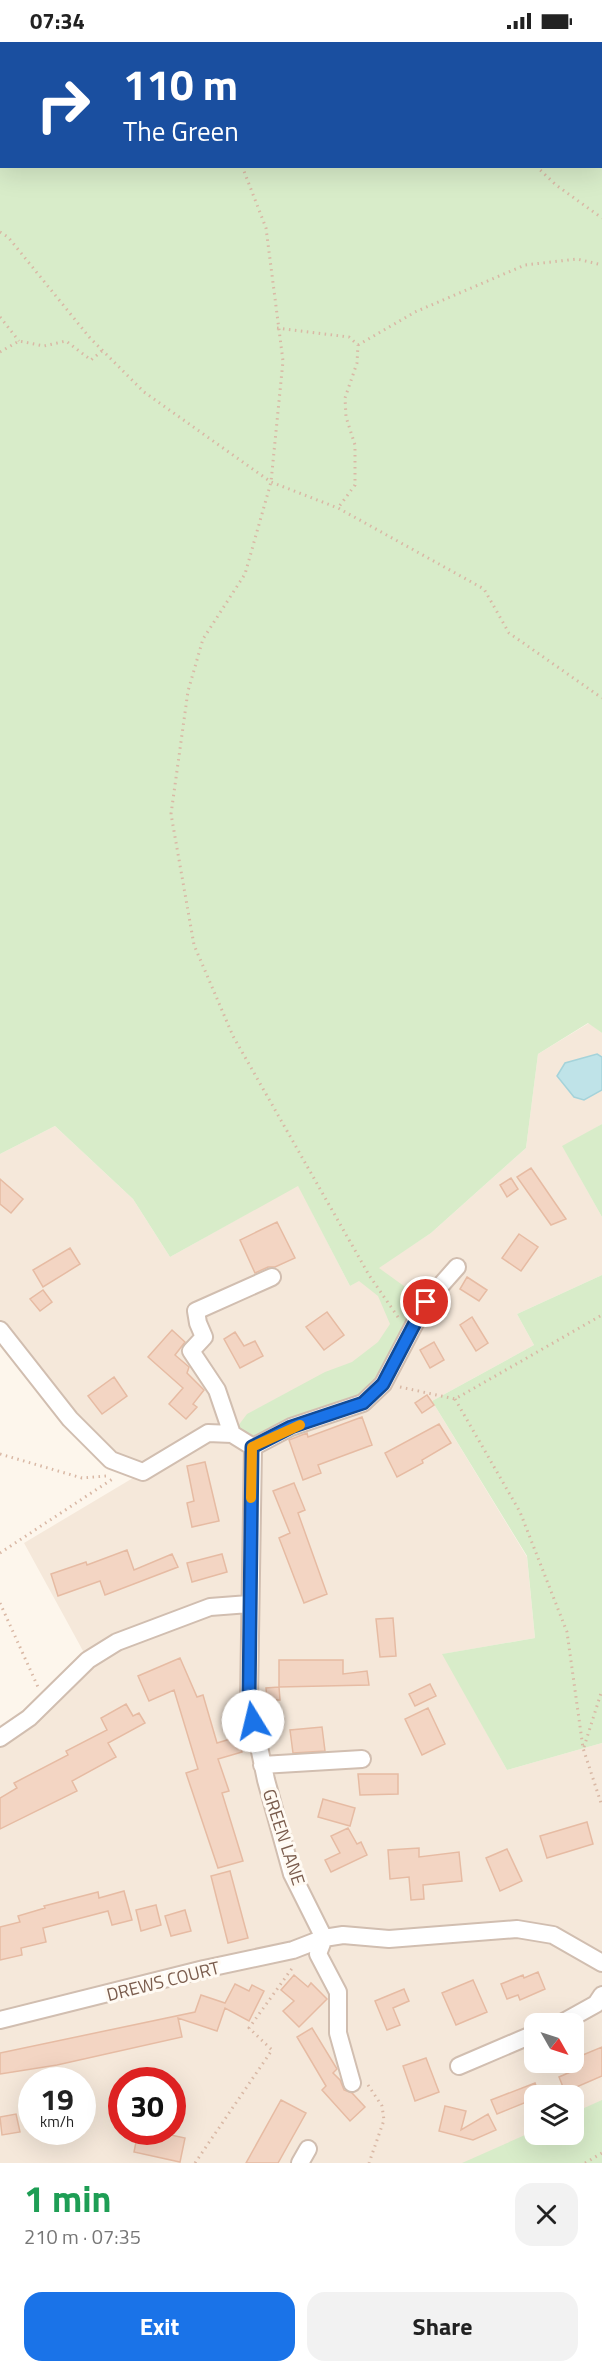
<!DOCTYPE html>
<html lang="en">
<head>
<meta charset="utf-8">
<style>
  body { margin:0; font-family:"Titillium Web",sans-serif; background:#f2f2f2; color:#222; height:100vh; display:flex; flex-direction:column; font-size:22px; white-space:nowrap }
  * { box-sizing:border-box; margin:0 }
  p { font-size:20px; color:#767676 }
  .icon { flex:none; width:33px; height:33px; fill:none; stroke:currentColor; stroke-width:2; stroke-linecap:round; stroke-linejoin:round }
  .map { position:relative; height:2121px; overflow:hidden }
  .side { display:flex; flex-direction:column; background:#fff; flex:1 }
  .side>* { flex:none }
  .hud { position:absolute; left:0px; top:0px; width:603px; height:126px; box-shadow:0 6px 24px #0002; background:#1a4fa0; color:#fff; overflow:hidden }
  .needle { width:39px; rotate:129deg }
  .tools { position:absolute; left:524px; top:1971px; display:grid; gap:12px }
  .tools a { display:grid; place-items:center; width:60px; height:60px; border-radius:12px; background:#fff; box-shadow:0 6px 24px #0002; font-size:30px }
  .speed { position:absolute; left:18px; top:2025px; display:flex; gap:12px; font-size:30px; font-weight:700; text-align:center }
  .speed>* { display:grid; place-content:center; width:78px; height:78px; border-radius:50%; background:#fff; box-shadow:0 6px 24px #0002; line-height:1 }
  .speed small { font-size:15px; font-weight:400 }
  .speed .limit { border:9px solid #d22; background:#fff; color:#111 }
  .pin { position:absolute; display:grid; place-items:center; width:51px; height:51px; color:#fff; margin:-26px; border:3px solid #fff; border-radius:50%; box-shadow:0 2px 6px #0007 }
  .me { position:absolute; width:66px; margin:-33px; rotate:351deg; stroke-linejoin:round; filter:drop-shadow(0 0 4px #0008) }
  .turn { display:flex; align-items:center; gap:21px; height:126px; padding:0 24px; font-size:27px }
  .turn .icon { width:78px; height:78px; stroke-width:2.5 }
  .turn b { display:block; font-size:42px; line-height:51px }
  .round { display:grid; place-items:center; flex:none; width:63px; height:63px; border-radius:18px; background:#f2f2f2 }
  .overview { display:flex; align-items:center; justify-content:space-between; height:102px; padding:0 24px }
  h1 { font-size:36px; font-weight:700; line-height:45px; color:#1e9e55 }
  .cta { display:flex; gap:12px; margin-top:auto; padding:12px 24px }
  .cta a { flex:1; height:69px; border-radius:18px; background:#1a73e8; color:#fff; font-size:24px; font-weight:700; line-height:69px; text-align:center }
  .cta a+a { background:#f2f2f2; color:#222 }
  .status { display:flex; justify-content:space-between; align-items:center; height:42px; padding:0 30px; background:#fff; direction:ltr }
  .status svg { height:16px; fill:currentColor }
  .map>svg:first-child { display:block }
  .residential { fill:#f5e8da; fill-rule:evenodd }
  .green { fill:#d8ecc9; fill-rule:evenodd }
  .water { fill:#bfe3e8; stroke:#a5d3da; stroke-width:1.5 }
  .building { fill:#f3d5c3; stroke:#e6bba3; stroke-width:1.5 }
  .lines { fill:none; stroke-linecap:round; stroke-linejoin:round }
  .minor-casing { stroke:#d1beb0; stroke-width:20 }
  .path { stroke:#d9b8a5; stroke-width:3; stroke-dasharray:1.5 4.5; stroke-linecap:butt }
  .minor { stroke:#fff; stroke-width:16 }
  .route-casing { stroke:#114b97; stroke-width:15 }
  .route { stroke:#1a73e8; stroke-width:10 }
  .slow { stroke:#f59e0b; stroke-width:10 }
  .labels { text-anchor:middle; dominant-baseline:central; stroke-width:6; stroke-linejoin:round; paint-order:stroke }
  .street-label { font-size:18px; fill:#7a5c4d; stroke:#fffaf3 }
</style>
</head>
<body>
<div class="status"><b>07:34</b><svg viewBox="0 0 49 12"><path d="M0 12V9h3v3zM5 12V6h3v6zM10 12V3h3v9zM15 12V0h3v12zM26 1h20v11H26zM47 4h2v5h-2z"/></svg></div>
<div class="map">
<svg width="602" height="2121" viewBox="0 0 602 2121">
  <rect width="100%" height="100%" fill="#fdf6ec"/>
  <path class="residential" d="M 589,981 L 602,991 L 602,1082 L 563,1105 L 602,1175 L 602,1233 L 517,1272 L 534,1303 L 432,1359 L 527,1515 L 535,1596 L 443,1612 L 507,1728 L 602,1701 L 602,2121 L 0,2121 L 0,1696 L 88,1618 L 24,1501 L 143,1430 L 111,1418 L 0,1288 L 0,1112 L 55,1084 L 133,1157 L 170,1215 L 298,1143 L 350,1244 L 431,1191 L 526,1106 L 538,1012 ZM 534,1982 L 573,1982 L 573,2020 L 534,2020 ZM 32,2038 L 82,2038 L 82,2090 L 32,2090 ZM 122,2038 L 172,2038 L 172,2090 L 122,2090 ZM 534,2054 L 573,2054 L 573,2092 L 534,2092 Z"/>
  <path class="green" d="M 0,0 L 602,0 L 602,991 L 588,981 L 538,1012 L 526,1106 L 431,1191 L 379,1226 L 426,1260 L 383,1342 L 253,1405 L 232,1392 L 247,1372 L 325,1330 L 352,1320 L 378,1300 L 390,1282 L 378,1254 L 359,1239 L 350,1244 L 298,1144 L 170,1215 L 133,1157 L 55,1084 L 0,1112 ZM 2,2 L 602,2 L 602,124 L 2,124 Z
    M 602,1082 L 602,1175 L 562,1104 Z
    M 602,1233 L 602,1701 L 507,1728 L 442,1612 L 535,1596 L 527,1514 L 432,1359 L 534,1303 L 517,1272 Z
    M 602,2058 L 602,2121 L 462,2121 L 534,2089 L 534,2092 L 573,2092 L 573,2071 Z"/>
  <path class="water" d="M 597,1012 L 602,1015 L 602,1048 L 584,1058 L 574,1055 L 557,1034 L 565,1021 Z"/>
  <path class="building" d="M 531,1126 L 566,1177 L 551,1183 L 517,1135 Z
    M 511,1136 L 518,1147 L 507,1155 L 500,1143 Z
    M 0,1137 L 23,1157 L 11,1171 L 0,1162 Z
    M 277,1180 L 295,1216 L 275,1225 L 268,1225 L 255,1231 L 240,1198 Z
    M 519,1192 L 538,1205 L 521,1229 L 502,1216 Z
    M 70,1206 L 80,1222 L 43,1245 L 33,1228 Z
    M 467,1235 L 487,1248 L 479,1259 L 460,1247 Z
    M 43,1248 L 52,1260 L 40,1269 L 30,1257 Z
    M 327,1270 L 344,1293 L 324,1308 L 306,1285 Z
    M 472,1275 L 488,1301 L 476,1309 L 460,1283 Z
    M 172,1288 L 185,1300 L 175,1313 L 189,1325 L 187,1331 L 204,1348 L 193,1362 L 197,1365 L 186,1377 L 169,1362 L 183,1346 L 148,1315 Z
    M 235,1290 L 244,1304 L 255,1299 L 263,1314 L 240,1326 L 224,1297 Z
    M 434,1300 L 444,1318 L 430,1326 L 420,1308 Z
    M 114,1335 L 127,1354 L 102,1372 L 88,1354 Z
    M 427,1353 L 434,1363 L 422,1371 L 415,1361 Z
    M 362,1375 L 372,1403 L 318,1423 L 321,1431 L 303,1438 L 289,1398 L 307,1391 L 308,1395 Z
    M 439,1382 L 451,1401 L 422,1418 L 423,1421 L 397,1435 L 385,1411 Z
    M 205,1420 L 219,1479 L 192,1485 L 187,1461 L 194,1459 L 187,1424 Z
    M 294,1441 L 305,1468 L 298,1471 L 327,1552 L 304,1561 L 279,1496 L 290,1491 L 273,1449 Z
    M 127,1508 L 134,1528 L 172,1512 L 178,1525 L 105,1553 L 100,1539 L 58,1554 L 51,1532 L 86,1520 L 87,1523 Z
    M 222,1512 L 227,1530 L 192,1540 L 187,1521 Z
    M 393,1576 L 396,1614 L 380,1615 L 376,1577 Z
    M 180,1616 L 197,1655 L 203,1653 L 217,1701 L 237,1695 L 242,1710 L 218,1717 L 229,1749 L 222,1751 L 243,1819 L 218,1826 L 186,1731 L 198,1727 L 174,1648 L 149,1659 L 138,1634 Z
    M 279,1618 L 343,1618 L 343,1632 L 367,1629 L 369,1643 L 279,1645 Z
    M 430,1642 L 436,1654 L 415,1664 L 409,1652 Z
    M 279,1645 L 280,1658 L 267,1658 L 266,1646 Z
    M 126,1662 L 133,1674 L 139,1671 L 145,1681 L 108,1701 L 116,1715 L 72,1739 L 77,1749 L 0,1787 L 0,1756 L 17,1746 L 14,1741 L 68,1713 L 66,1709 L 107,1688 L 101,1676 Z
    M 428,1666 L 445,1702 L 422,1713 L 405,1677 Z
    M 322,1685 L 325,1709 L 293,1711 L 290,1688 Z
    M 358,1732 L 398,1732 L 398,1752 L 360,1753 Z
    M 323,1757 L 355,1766 L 350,1784 L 318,1775 Z
    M 587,1780 L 593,1802 L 547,1816 L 540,1794 Z
    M 348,1786 L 357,1802 L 361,1800 L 367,1813 L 331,1830 L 325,1818 L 340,1811 L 331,1794 Z
    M 419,1806 L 419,1815 L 459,1810 L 462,1839 L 423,1843 L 424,1857 L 411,1858 L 409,1835 L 390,1837 L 388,1808 Z
    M 507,1807 L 522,1839 L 500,1849 L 486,1816 Z
    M 230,1829 L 248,1896 L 228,1901 L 211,1834 Z
    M 124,1849 L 132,1878 L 112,1883 L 108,1869 L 43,1886 L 46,1900 L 21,1906 L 22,1913 L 0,1918 L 0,1885 L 20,1880 L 18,1874 L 45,1866 L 44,1864 L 98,1850 L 99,1856 Z
    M 156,1863 L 161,1883 L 141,1889 L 136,1868 Z
    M 185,1868 L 191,1889 L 171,1894 L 165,1874 Z
    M 538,1930 L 545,1947 L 520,1958 L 518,1953 L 507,1957 L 501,1942 L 523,1933 L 524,1936 Z
    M 294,1933 L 308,1945 L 311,1941 L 327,1957 L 299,1985 L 283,1969 L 294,1959 L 281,1948 Z
    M 473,1938 L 487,1970 L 456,1983 L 442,1951 Z
    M 235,1942 L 249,1949 L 252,1943 L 264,1949 L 249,1979 L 225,1966 L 217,1989 L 178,1976 L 182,1995 L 57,2023 L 0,2032 L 0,2011 L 195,1970 L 201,1953 L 225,1961 Z
    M 404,1947 L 409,1959 L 393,1966 L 400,1983 L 387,1988 L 375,1959 Z
    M 312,1986 L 337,2027 L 333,2031 L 340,2038 L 344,2048 L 352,2051 L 365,2065 L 350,2079 L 322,2048 L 326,2044 L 297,1995 Z
    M 602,2005 L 602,2034 L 565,2050 L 559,2035 L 582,2025 L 578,2015 Z
    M 426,2016 L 439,2050 L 415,2059 L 403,2024 Z
    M 535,2041 L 540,2054 L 534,2054 L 534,2057 L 497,2072 L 491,2058 Z
    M 281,2058 L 306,2071 L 278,2121 L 246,2121 Z
    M 445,2064 L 466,2069 L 461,2088 L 488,2072 L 496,2088 L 473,2098 L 439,2089 Z
    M 16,2072 L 20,2090 L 2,2093 L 0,2075 Z
    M 138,2090 L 157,2090 L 185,2096 L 180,2120 L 134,2110 Z"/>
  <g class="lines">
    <g class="minor-casing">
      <path id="minor" d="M 0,1288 L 70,1377 L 111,1418 L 143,1430 L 208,1391 L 232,1392 L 253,1405
        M 232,1392 L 217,1348 L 191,1309 L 204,1295 L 198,1281 L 196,1269 L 272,1235
        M 253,1405 L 249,1657 L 266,1738 L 292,1832 L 324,1896
        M 253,1405 L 291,1385 L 363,1361 L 383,1342 L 426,1260 L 457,1225
        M 0,1696 L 29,1676 L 88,1618 L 117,1600 L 210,1565 L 249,1562
        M 262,1723 L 362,1717
        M 324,1896 L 318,1912 L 338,1950 L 338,1991 L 352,2041
        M 0,1978 L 204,1927 L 293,1908 L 324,1896 L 343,1893 L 389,1897 L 517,1887 L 553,1893 L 602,1921
        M 560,1982 L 596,1962 L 602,1953
        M 459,2024 L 534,1992
        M 300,2121 L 308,2107"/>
    </g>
    <path class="path" d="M 193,0 L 193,2
      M 343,0 L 345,2
      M 242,124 L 266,186 L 283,319 L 271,440 L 245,532 L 203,597 L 188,649 L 171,772 L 194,903 L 233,994 L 369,1233 L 400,1278
      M 536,124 L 556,143 L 602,176
      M 0,190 L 8,195 L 90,296 L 144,350 L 271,440 L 338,466 L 484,547 L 509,591 L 602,656
      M 0,275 L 19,299
      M 277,286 L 349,295 L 358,303 L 357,321 L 345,356 L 346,375 L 355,403 L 355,443 L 338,466
      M 358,303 L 415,270 L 525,223 L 577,217 L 602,223
      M 0,310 L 19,299 L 44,304 L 66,299 L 91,318 L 103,308
      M 400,1345 L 455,1357 L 602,1273
      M 455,1357 L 520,1470 L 567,1590 L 583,1706 L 602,1764
      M 0,1412 L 82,1436 L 106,1434
      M 0,1511 L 114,1436
      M 0,1561 L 38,1645
      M 584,1705 L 602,1648
      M 368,2043 L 382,2064 L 384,2078 L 369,2121
      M 195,2121 L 272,2008 L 249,1986 L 293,1925
      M 585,2121 L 602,2111"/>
    <use href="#minor" class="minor"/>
  </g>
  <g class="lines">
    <g class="route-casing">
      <path id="route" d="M 253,1679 L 249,1658 L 252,1405 L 291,1385 L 363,1361 L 383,1342 L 426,1260"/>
    </g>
    <use href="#route" class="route"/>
    <path class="slow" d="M 251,1456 L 252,1405 L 300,1383"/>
  </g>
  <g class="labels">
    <g class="street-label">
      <text transform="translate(284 1795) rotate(72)">GREEN LANE</text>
      <text transform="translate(163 1939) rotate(-14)">DREWS COURT</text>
    </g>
  </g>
</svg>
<div class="tools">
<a><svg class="needle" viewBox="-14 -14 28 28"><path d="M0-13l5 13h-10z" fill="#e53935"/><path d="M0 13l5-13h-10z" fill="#767676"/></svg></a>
<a><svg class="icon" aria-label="layers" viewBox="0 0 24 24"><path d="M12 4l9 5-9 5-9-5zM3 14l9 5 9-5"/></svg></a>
</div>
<div class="speed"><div>19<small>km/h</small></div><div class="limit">30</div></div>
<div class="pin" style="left:426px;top:1260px;background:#d93025"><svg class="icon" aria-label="arrive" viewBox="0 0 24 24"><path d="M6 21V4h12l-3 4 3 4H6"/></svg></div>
<svg class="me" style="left:253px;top:1679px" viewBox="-20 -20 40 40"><circle r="19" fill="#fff"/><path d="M0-13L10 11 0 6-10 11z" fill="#1a73e8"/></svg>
<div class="hud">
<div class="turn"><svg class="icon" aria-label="right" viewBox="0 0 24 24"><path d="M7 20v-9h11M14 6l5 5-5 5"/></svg><div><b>110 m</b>The Green</div></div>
</div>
</div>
<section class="side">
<div class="overview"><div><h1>1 min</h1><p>210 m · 07:35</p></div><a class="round"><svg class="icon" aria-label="close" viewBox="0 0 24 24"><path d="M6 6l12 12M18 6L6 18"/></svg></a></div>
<div class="cta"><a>Exit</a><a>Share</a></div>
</section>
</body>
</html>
